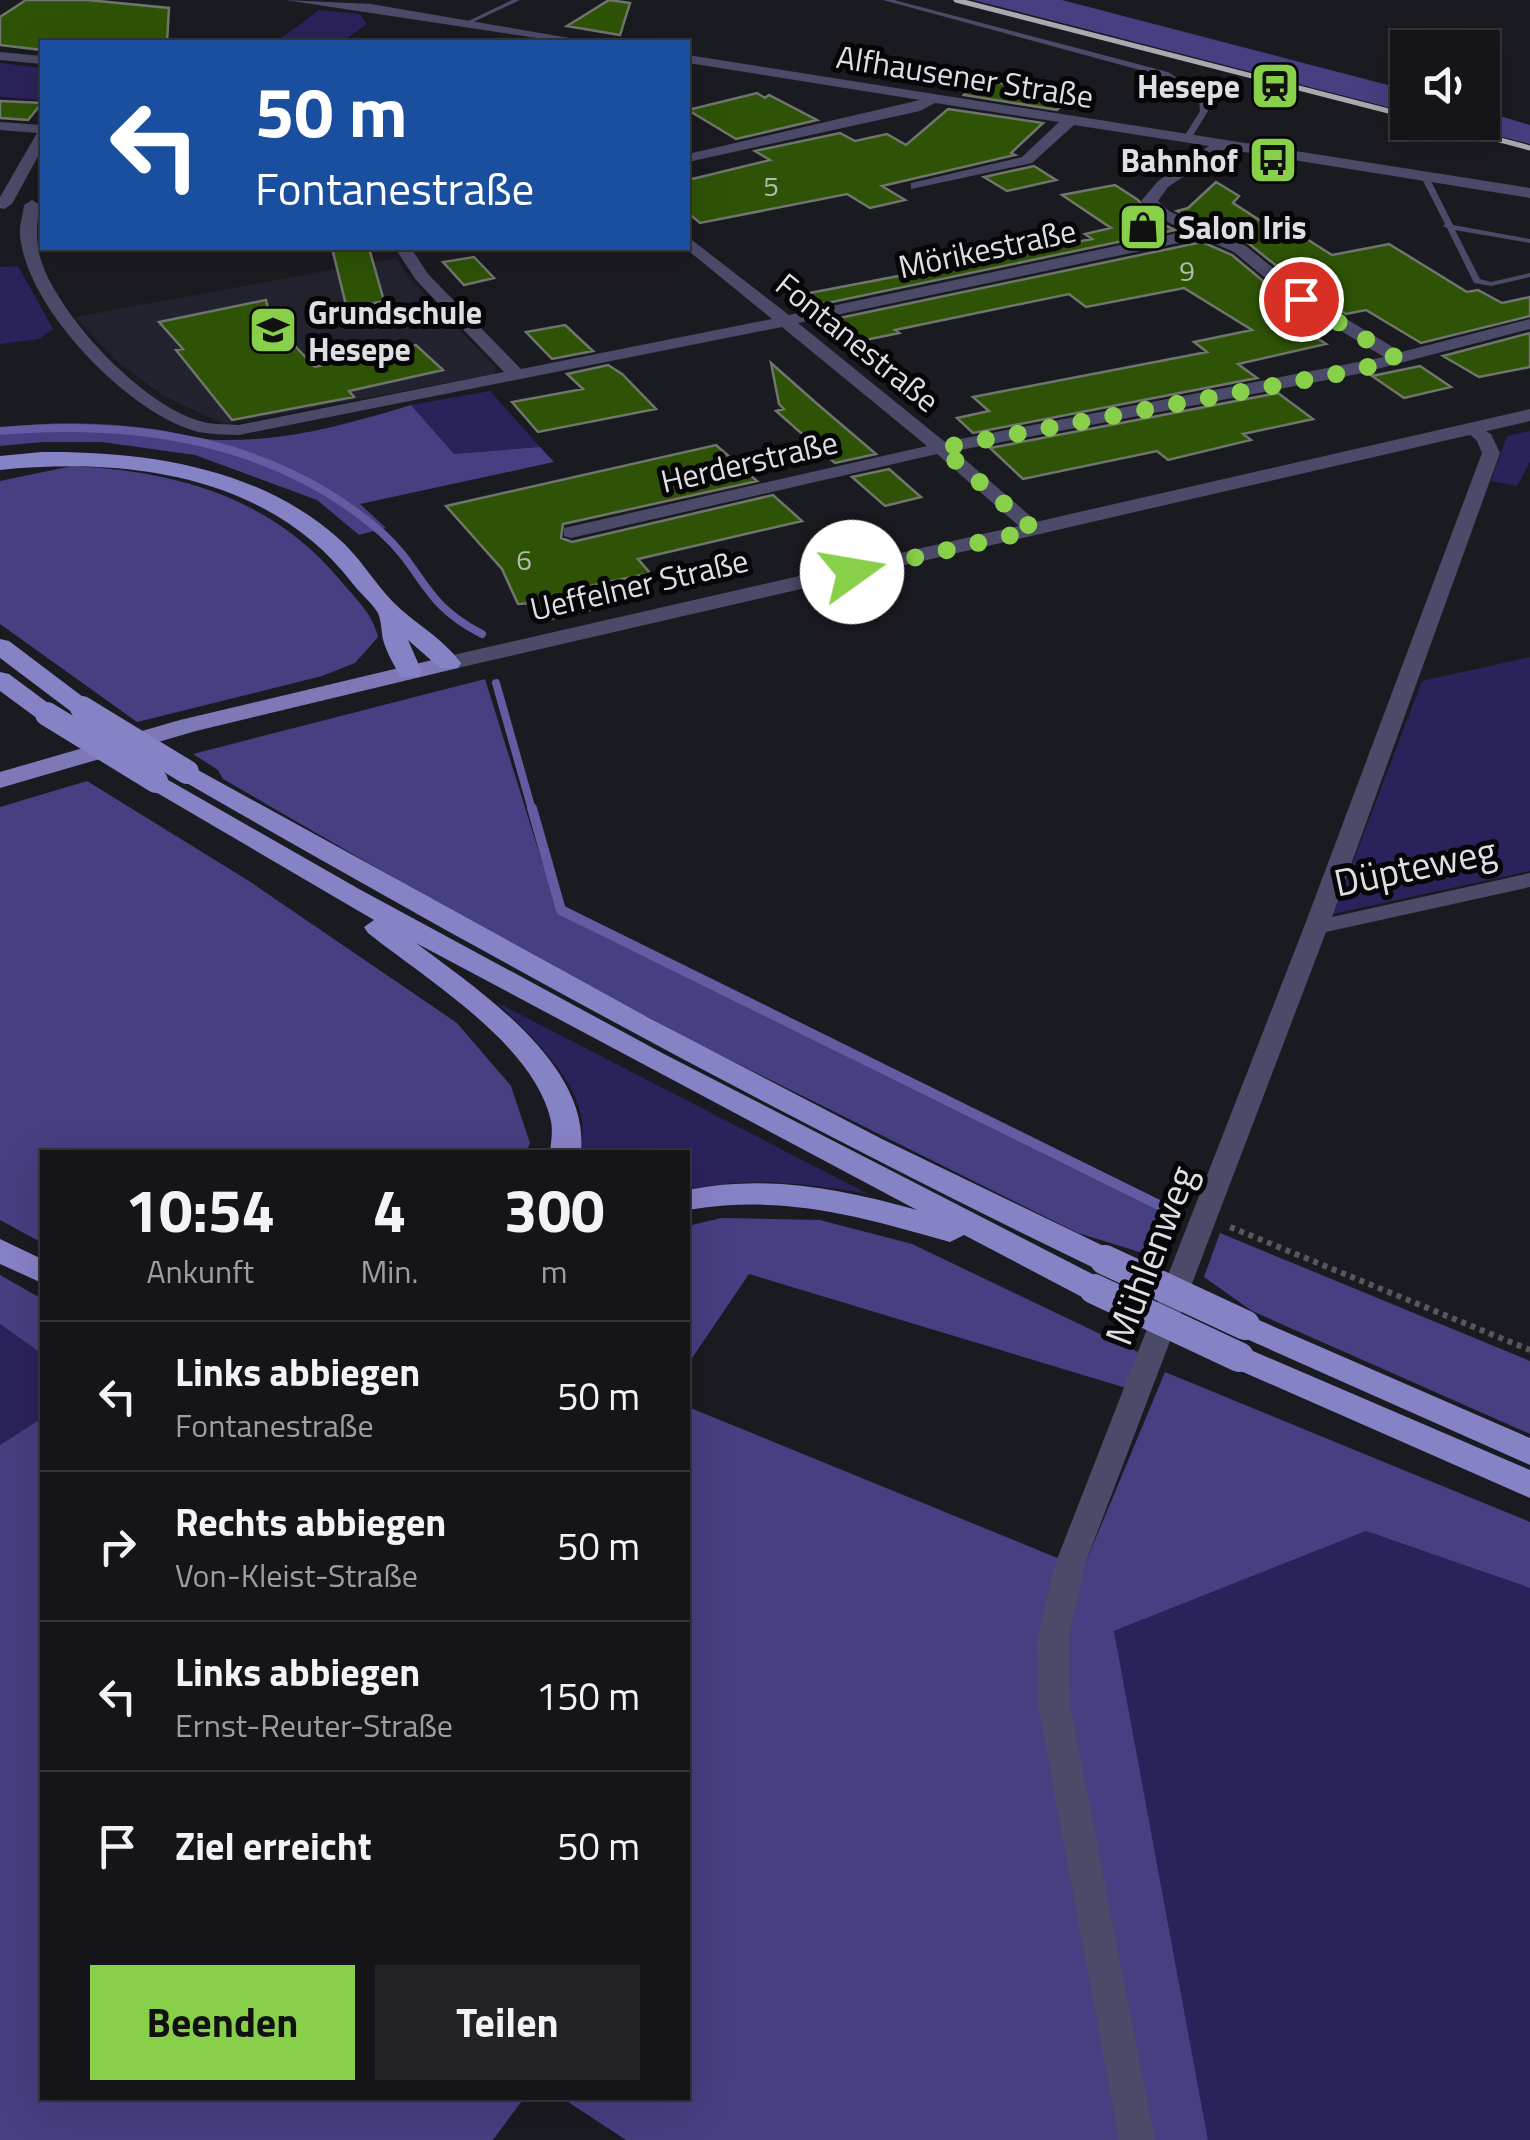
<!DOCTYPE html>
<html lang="de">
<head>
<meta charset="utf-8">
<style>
  body { margin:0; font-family:"Titillium Web",sans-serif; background:#212126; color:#f1f3f6; height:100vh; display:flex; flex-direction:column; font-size:38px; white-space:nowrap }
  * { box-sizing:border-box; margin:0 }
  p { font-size:32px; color:#9d9ea2 }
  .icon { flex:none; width:55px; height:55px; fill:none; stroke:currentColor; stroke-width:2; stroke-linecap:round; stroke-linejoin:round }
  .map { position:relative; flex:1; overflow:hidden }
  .side { position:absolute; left:40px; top:1150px; width:650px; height:950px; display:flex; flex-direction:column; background:#141419; border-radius:0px; box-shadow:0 10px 40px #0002,0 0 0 2px #333338 }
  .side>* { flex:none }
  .top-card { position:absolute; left:40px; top:40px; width:650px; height:210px; border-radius:0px; box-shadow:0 10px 40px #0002,0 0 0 2px #333338; background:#1a4fa0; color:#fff; overflow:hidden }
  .buttons { position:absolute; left:1390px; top:30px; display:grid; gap:20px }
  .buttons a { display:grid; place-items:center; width:110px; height:110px; border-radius:0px; background:#141419; box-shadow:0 10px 40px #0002,0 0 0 2px #333338; font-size:50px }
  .pin { position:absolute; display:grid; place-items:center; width:85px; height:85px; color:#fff; margin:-42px; border:5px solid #fff; border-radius:50%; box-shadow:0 2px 10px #0007 }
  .me { position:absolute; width:110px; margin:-55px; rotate:77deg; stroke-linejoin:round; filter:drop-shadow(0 0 8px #0008) }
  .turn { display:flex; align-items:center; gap:35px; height:210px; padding:0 50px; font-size:45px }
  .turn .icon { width:130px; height:130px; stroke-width:2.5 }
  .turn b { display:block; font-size:70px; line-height:85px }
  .eta { display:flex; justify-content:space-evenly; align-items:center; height:170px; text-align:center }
  .eta b { font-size:60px; font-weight:700; line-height:70px }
  .cta { display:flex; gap:20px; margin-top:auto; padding:20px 50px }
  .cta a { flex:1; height:115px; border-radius:0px; background:#88cf4a; color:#111; font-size:40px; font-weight:700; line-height:115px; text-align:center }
  .cta a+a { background:#212126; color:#f1f3f6 }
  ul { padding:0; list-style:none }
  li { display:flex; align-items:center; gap:30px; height:150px; padding:0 50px; border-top:2px solid #333338 }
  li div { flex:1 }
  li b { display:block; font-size:38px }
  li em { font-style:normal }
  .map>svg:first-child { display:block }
  .built { fill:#23232f }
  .green { fill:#2a225b }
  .forest { fill:#463f81 }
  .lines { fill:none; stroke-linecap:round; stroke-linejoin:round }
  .stream-far1 { stroke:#625ca2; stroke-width:8 }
  .stream { stroke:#625ca2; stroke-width:10 }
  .building { fill:#2e5306; stroke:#70756d; stroke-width:2.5 }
  .path-far1 { stroke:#57575d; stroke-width:4; stroke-dasharray:2.5 2.5; stroke-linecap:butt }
  .path { stroke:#57575d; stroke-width:6; stroke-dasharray:5 5; stroke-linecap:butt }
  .service { fill:#4b4a68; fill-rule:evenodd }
  .minor { fill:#4b4a68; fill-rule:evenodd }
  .tertiary { fill:#4b4a68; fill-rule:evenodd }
  .primary { fill:#7c79b6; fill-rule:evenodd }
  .trunk { fill:#8682c6; fill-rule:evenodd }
  .rail { stroke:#a9a9af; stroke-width:5 }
  .trunk-bridge-far1 { stroke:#8682c6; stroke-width:24 }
  .trunk-bridge { stroke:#8682c6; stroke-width:30 }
  .route { stroke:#88cf4a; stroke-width:18; stroke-dasharray:0 32.4 }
  .labels { text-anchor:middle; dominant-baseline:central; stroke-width:10; stroke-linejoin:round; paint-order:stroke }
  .far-number-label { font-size:28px; fill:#b2bbac }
  .far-street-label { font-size:32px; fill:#dedee3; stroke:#060608 }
  .far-poi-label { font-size:32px; font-weight:bold; fill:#dedee3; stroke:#060608; text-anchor:end }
  .street-label { font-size:38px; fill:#dedee3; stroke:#060608 }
</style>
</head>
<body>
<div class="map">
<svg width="1530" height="2140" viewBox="0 0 1530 2140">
  <rect width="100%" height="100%" fill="#1a1a21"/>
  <path class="built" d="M 396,258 L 410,279 L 495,367 L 495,374 L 224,424 L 164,396 L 119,363 L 75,317 Z"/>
  <path class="green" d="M 319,10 L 360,14 L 367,24 L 342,42 L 276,42 Z
    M 0,63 L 42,68 L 42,100 L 0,97 Z
    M 18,266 L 53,329 L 39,339 L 0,344 L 0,267 Z
    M 490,391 L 540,447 L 454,454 L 411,405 Z
    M 1530,431 L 1530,462 L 1517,486 L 1491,481 L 1507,436 Z
    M 1530,657 L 1530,871 L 1333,914 L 1422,681 Z
    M 496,1002 L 868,1194 C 810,1184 745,1175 688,1191 L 688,1152 L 581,1152 C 582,1142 583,1131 582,1121 C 578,1079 526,1030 496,1002 Z
    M 0,1324 L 42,1354 L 42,1418 L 0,1445 Z
    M 1366,1531 L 1530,1588 L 1530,2140 L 1208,2140 L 1114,1631 Z"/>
  <path class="forest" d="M 973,0 L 1062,0 L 1407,90 L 1407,112 Z
    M 1483,111 L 1530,125 L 1530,144 L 1448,123 L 1482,122 Z
    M 411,405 L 454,454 L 540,447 L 554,462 L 360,504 L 386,528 L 359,535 L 317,500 L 195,455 L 102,442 L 44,442 L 0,446 L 0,428 C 53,421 101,422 154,429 C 176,432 199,440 222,440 C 289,441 348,424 411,405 Z
    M 72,466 C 176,471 271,497 340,580 C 355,598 373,614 378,637 L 355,663 L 322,676 L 137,722 L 0,624 L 0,481 Z
    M 485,679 L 558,913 L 1182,1217 L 1162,1259 L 1078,1233 L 696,1043 L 458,915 L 223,779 L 218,770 L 193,754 Z
    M 87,781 L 249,881 L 457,1023 L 511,1086 L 530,1143 L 526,1152 L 42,1152 L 42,1243 L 0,1220 L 0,807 Z
    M 721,1218 L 820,1220 L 912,1244 L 1138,1352 L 1126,1388 L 749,1274 L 688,1364 L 688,1226 Z
    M 1220,1233 L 1530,1361 L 1530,1434 L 1252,1311 L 1204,1277 Z
    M 0,1275 L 42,1299 L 42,1354 L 0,1324 Z
    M 1165,1372 L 1530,1522 L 1530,1588 L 1366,1531 L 1114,1631 L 1208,2140 L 626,2140 L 562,2098 L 688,2098 L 688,1407 L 1060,1559 L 1085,1564 Z
    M 42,1418 L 42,2098 L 524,2098 L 493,2140 L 0,2140 L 0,1445 Z"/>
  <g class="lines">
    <path class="stream-far1" d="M 0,431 C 135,419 276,440 381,532 C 425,571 421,603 482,634
      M 496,683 L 532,810"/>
    <path class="stream" d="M 532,808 L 561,910 L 1167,1209"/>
  </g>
  <path class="building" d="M 26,0 L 88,0 L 169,8 L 167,42 L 42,42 L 42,50 L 0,45 L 0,17 Z
    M 609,0 L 630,3 L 620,35 L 567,26 Z
    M 980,80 L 1073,95 L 1057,110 L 964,95 Z
    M 757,93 L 765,98 L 769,95 L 817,120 L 736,139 L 688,110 Z
    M 0,101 L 42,103 L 28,120 L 0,118 Z
    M 948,109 L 1043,123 L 1011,153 L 1015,155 L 882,186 L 905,200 L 870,208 L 847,194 L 700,223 L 688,213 L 688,180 L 770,160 L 755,151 L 840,133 L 855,141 L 887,134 L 906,145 Z
    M 1034,166 L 1056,180 L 1007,191 L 984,177 Z
    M 1216,182 L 1239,196 L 1233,203 L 1295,243 L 1302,236 L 1332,255 L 1389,244 L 1467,292 L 1478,290 L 1502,303 L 1530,297 L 1530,316 L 1421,343 L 1366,310 L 1346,314 L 1309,292 L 1248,243 L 1177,211 L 1188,208 Z
    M 1115,185 L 1138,200 L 1154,220 L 1175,230 L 813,306 L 799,295 L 1092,239 L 1085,234 L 1111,228 L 1062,195 Z
    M 1202,242 L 1232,255 L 1293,306 L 1318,321 L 1298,326 L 1326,344 L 1238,364 L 1257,378 L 973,433 L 957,418 L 989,411 L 973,397 L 1207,352 L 1194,342 L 1252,330 L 1184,288 L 1086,307 L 1069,294 L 895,330 L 899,333 L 856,342 L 830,320 Z
    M 332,248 L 369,248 L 384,301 L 347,309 Z
    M 474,257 L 494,278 L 464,285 L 443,262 Z
    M 266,300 L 271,321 L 315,367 L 416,345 L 443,370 L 349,391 L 354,397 L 232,420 L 176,350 L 183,349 L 159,322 Z
    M 565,325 L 593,351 L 552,359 L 526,332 Z
    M 1530,333 L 1530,367 L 1479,377 L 1443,356 Z
    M 771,363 L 815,402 L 876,454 L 835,463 L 776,411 L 784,409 L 779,404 Z
    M 608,365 L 622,374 L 656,409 L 538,432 L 512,402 L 583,389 L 567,374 Z
    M 1420,366 L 1451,387 L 1404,398 L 1372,376 Z
    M 1278,393 L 1313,419 L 1243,434 L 1251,440 L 1168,460 L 1157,451 L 1023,479 L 990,448 Z
    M 716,445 L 757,481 L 563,524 L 561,538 L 572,542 L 773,495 L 802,521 L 638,559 L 650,573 L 576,589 L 594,609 L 546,620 L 532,603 L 518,604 L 502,569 L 446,506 Z
    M 889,469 L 921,497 L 885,506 L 852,477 Z"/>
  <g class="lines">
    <path class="path-far1" d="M 1217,91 L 1234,82"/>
    <path class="path" d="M 1230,1227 L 1530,1350"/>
    <path class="service" d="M 512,0 L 520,0 L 469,24 L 464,23 Z
      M 883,0 L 894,0 L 1168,72 L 1205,96 L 1208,111 L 1189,142 L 1183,142 L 1182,140 L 1200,111 L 1199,99 L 1162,76 Z
      M 1422,175 L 1429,177 L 1453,225 L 1530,239 L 1530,243 L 1455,230 L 1480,279 L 1491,282 L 1530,273 L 1530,277 L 1491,286 L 1474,283 L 1447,228 L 1443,226 L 1445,224 L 1421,177 Z"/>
    <path class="minor" d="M 285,0 L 371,4 L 593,42 L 563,42 Z
      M 0,52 L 42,56 L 42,64 L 0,60 Z
      M 688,55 L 1530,188 L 1530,198 L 1225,149 L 1168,187 L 1158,201 L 1169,211 L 1246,246 L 1307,295 L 1401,352 L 1530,319 L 1530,329 L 1358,374 L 955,451 L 1042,526 L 1042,534 L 1028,534 L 937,454 L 571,538 L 564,536 L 564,528 L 927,446 L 782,327 L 239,435 C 221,434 202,435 186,428 C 121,404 26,306 20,235 C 19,226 23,215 24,205 L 32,200 L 40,205 C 36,227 35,245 43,266 C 64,321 143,405 200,421 C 212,425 227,424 239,425 L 504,372 L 416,280 L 395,248 L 411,248 L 428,274 L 521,369 L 772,319 L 685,248 L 688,237 L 789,315 L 1187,231 L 1157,217 L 1141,201 L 1158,181 L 1209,146 L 1074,125 L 1032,163 L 911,189 L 911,183 L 1022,157 L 1059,122 L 935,103 L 920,111 L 688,162 L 688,154 L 920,100 L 688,63 ZM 1202,238 L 1234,252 L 1295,303 L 1384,357 L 945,442 L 798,323 Z
      M 0,122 L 42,125 L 42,149 L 12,204 L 4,209 L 0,208 L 0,197 L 37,133 L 0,130 Z
      M 1473,424 L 1491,434 L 1500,453 L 1332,917 L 1530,873 L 1530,887 L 1326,932 L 1084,1567 L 1069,1638 L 1070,1705 L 1155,2140 L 1119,2140 L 1038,1705 L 1037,1638 L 1054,1567 L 1304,927 L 1482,453 L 1477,441 L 1464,429 Z"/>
    <path class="tertiary" d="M 1530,409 L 1530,421 L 449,670 L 437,663 L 449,656 Z"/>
    <path class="primary" d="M 449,656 L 461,663 L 458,668 L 196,731 L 0,788 L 0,772 L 180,720 Z"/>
    <path class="trunk" d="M 42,452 C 145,451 258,467 338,538 C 359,556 373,581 393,602 C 414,623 443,638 461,663 L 458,668 L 440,668 L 408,640 L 422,672 L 419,677 L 401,677 C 395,667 388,655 384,643 C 381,634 382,622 378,613 C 372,603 360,593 353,584 C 270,475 128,457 0,470 L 0,456 Z
      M 0,639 L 9,641 L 91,703 L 95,708 L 91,713 L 73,713 L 0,658 Z
      M 0,672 L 9,674 L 56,709 L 60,714 L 56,719 L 38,719 L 0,691 Z
      M 187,764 L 651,1019 L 882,1139 L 1116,1252 L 1121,1260 L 1116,1268 L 1105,1271 L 1094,1268 C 781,1117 478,951 178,778 L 174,772 Z
      M 156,773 L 359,889 L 664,1054 L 1106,1281 L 1110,1289 L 1106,1297 L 1094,1300 L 1082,1297 L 964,1235 L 950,1242 C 858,1216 784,1194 688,1210 L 688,1190 C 766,1174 841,1189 917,1210 L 416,943 C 478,990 590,1063 581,1152 L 550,1152 C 551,1143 553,1131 551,1121 C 534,1044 427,980 368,933 L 364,927 L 374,920 L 147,787 L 143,781 Z
      M 0,1239 L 42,1259 L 42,1283 L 0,1264 Z
      M 1245,1314 L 1530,1438 L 1530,1465 L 1233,1333 L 1228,1325 L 1233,1317 Z
      M 1239,1345 L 1530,1470 L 1530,1498 L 1227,1365 L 1222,1357 L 1227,1349 Z"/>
    <path class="rail" d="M 956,0 L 1408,116
      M 1432,122 L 1530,148"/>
    <path class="trunk-bridge-far1" d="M 82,708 L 187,772
      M 47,714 L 156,781"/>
    <path class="trunk-bridge" d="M 1105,1260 L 1245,1325
      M 1094,1289 L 1239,1357"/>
  </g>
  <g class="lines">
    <path class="route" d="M 852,572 L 1034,530 L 941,448 L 1358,370 L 1396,358 L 1301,299"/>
  </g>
  <defs>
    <g id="station-square" transform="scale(2.5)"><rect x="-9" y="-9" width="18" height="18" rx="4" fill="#88cf4a" stroke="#060608"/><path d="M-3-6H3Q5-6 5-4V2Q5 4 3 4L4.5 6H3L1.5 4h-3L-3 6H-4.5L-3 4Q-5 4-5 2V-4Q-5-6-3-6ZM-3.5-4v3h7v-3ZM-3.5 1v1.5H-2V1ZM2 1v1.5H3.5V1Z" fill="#111"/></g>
    <g id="bus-square" transform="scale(2.5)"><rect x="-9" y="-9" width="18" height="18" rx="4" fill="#88cf4a" stroke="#060608"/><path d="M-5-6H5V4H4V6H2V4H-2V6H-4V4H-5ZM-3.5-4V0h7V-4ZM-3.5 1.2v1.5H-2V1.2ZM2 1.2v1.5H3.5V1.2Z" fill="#111"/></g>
    <g id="shop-square" transform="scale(2.5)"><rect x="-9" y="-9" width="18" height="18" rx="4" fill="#88cf4a" stroke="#060608"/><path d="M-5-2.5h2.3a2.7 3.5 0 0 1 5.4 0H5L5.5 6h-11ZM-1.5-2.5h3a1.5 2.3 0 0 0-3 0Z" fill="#111"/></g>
    <g id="school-square" transform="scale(2.5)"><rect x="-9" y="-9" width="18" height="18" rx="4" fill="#88cf4a" stroke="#060608"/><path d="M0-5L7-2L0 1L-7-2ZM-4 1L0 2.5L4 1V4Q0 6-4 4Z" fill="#111"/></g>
  </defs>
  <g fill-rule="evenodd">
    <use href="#station-square" x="1275" y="86"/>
    <use href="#bus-square" x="1273" y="160"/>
    <use href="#shop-square" x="1143" y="227"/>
    <use href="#school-square" x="273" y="330"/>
  </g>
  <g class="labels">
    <g class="far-number-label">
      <text x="771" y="185">5</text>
      <text x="1187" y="270">9</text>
      <text x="524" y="559">6</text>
    </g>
    <g class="far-street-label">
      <text transform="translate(965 76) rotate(9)">Alfhausener Straße</text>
      <text transform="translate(987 248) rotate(-12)">Mörikestraße</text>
      <text transform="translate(858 342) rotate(39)">Fontanestraße</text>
      <text transform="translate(749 461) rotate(-13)">Herderstraße</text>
      <text transform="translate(639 584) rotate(-13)">Ueffelner Straße</text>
    </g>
    <g class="far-poi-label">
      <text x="1240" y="86">Hesepe</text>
      <text x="1238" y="160">Bahnhof</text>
      <text x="1178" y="227" text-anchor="start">Salon Iris</text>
      <text x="308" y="312" text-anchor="start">Grundschule<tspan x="308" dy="37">Hesepe</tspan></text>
    </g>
    <g class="street-label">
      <text transform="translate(1415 866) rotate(-12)">Düpteweg</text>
      <text transform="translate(1150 1255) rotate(-69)">Mühlenweg</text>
    </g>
  </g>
</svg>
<div class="buttons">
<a><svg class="icon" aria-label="sound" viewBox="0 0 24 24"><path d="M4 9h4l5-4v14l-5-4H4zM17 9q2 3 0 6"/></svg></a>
</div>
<div class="pin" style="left:1301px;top:299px;background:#d93025"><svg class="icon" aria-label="arrive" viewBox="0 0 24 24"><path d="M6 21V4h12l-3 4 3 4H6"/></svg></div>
<svg class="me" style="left:852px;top:572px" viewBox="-20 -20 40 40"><circle r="19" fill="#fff"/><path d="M0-13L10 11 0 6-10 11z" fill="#88cf4a"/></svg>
<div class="top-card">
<div class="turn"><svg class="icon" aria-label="left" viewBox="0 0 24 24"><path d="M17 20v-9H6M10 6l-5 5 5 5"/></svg><div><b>50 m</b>Fontanestraße</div></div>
</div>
<section class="side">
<div class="eta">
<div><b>10:54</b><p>Ankunft</p></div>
<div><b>4</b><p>Min.</p></div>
<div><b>300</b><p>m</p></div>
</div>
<ul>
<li><svg class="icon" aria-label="left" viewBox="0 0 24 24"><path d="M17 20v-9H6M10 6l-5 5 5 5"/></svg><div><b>Links abbiegen</b><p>Fontanestraße</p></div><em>50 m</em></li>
<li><svg class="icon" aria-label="right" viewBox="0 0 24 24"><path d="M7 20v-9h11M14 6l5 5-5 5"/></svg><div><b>Rechts abbiegen</b><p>Von-Kleist-Straße</p></div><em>50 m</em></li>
<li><svg class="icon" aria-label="left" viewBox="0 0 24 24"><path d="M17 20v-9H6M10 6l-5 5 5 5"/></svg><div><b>Links abbiegen</b><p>Ernst-Reuter-Straße</p></div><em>150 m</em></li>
<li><svg class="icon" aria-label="arrive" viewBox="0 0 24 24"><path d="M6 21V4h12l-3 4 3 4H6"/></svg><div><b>Ziel erreicht</b></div><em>50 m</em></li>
</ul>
<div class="cta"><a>Beenden</a><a>Teilen</a></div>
</section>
</div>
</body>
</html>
